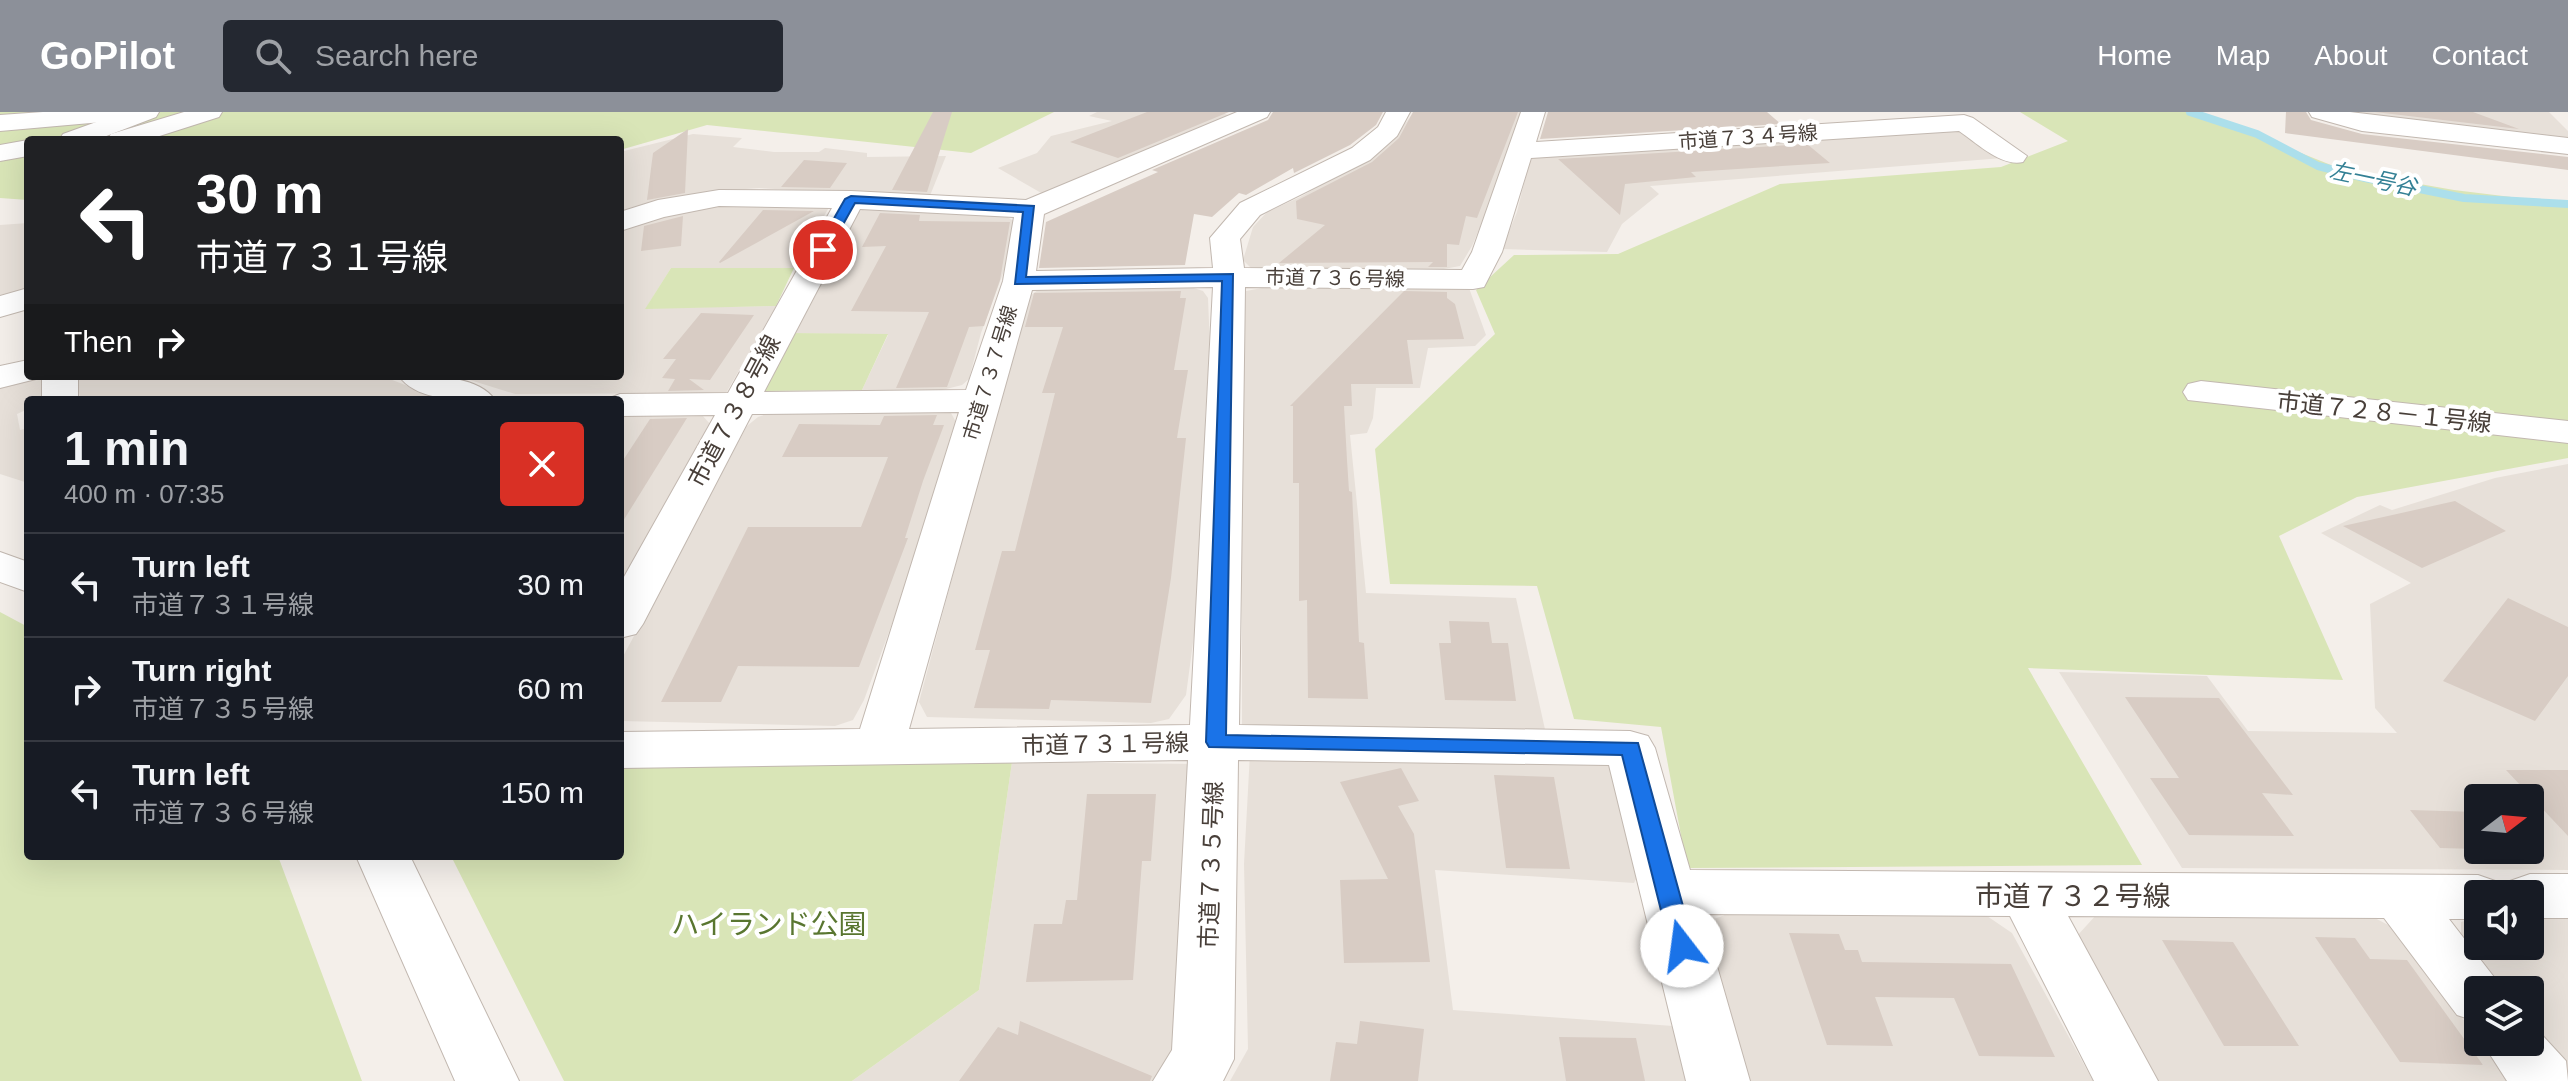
<!DOCTYPE html>
<html lang="en">
<head>
<meta charset="utf-8">
<style>
  body { margin:0; font-family:Helvetica,"Noto Sans JP",sans-serif; background:#242831; color:#f1f3f6; height:100vh; display:flex; flex-direction:column; font-size:30px; white-space:nowrap }
  * { box-sizing:border-box; margin:0 }
  p { font-size:26px; color:#9ea1a6 }
  .icon { flex:none; width:44px; height:44px; fill:none; stroke:currentColor; stroke-width:2; stroke-linecap:round; stroke-linejoin:round }
  .map { position:relative; flex:1; overflow:hidden }
  .side { position:absolute; left:24px; top:284px; width:600px; height:464px; display:flex; flex-direction:column; background:#171b24; border-radius:8px; box-shadow:0 8px 32px #0002 }
  .side>* { flex:none }
  .top-card { position:absolute; left:24px; top:24px; width:600px; height:244px; border-radius:8px; box-shadow:0 8px 32px #0002; background:#202124; color:#fff; overflow:hidden }
  .needle { width:52px; rotate:74deg }
  .controls { position:absolute; left:2464px; top:672px; display:grid; gap:16px }
  .controls a { display:grid; place-items:center; width:80px; height:80px; border-radius:8px; background:#171b24; box-shadow:0 8px 32px #0002; font-size:40px }
  .pin { position:absolute; display:grid; place-items:center; width:68px; height:68px; color:#fff; margin:-34px; border:4px solid #fff; border-radius:50%; box-shadow:0 2px 8px #0007 }
  .me { position:absolute; width:88px; margin:-44px; rotate:345deg; stroke-linejoin:round; filter:drop-shadow(0 0 6px #0008) }
  .turn { display:flex; align-items:center; gap:28px; height:168px; padding:0 40px; font-size:36px }
  .turn .icon { width:104px; height:104px; stroke-width:2.5 }
  .turn b { display:block; font-size:56px; line-height:68px }
  .then { display:flex; align-items:center; height:76px; padding:0 40px; background:#0003; gap:16px; font-size:30px }
  .round { display:grid; place-items:center; flex:none; width:84px; height:84px; border-radius:8px; background:#242831 }
  .head { display:flex; align-items:center; justify-content:space-between; height:136px; padding:0 40px }
  h1 { font-size:48px; font-weight:700; line-height:60px }
  ul { padding:0; list-style:none }
  li { display:flex; align-items:center; gap:24px; height:104px; padding:0 40px; border-top:2px solid #363941 }
  li div { flex:1 }
  li b { display:block; font-size:30px }
  li em { font-style:normal }
  header { display:flex; align-items:center; gap:48px; box-sizing:border-box; height:112px; padding:0 40px; background:#8c9099; color:#fff }
  header strong { font-size:38px }
  nav { display:flex; gap:44px; margin-inline-start:auto; font-size:28px }
  .search { width:560px; height:72px; background:#242831; display:flex; align-items:center; gap:20px; box-sizing:border-box; padding:0 28px; border-radius:8px; color:#9ea1a6; font-size:30px }
  .map>svg:first-child { display:block }
  .residential { fill:#e7e0d9; fill-rule:evenodd }
  .green { fill:#d9e5b7 }
  .lines { fill:none; stroke-linecap:round; stroke-linejoin:round }
  .stream { stroke:#acdfeb; stroke-width:8 }
  .building { fill:#d8ccc4 }
  .minor-casing { stroke:#c2b8b0; stroke-width:2 }
  .tertiary-casing { stroke:#c2b8b0; stroke-width:2 }
  .minor { fill:#fff; fill-rule:evenodd }
  .tertiary { fill:#fff; fill-rule:evenodd }
  .route { fill:#1a73e8; stroke:#114b97; stroke-width:2 }
  .labels { text-anchor:middle; dominant-baseline:central; stroke-width:8; stroke-linejoin:round; paint-order:stroke }
  .far-street-label { font-size:20px; fill:#483f39; stroke:#fff }
  .far-water-label { font-size:22px; font-style:italic; fill:#338095; stroke:#fff }
  .street-label { font-size:24px; fill:#483f39; stroke:#fff }
  .near-street-label { font-size:28px; fill:#483f39; stroke:#fff }
  .near-park-label { font-size:28px; fill:#597630; stroke:#fff }
</style>
</head>
<body>
<header>
<strong>GoPilot</strong>
<div class="search"><svg class="icon" aria-label="search" viewBox="0 0 24 24"><circle cx="10" cy="10" r="6"/><path d="M15 15l6 6"/></svg>Search here</div>
<nav><a>Home</a><a>Map</a><a>About</a><a>Contact</a></nav>
</header>
<div class="map">
<svg width="2568" height="969" viewBox="0 0 2568 969">
  <rect width="100%" height="100%" fill="#f4efea"/>
  <path class="residential" d="M 1097,0 L 1218,0 L 1232,4 L 1043,82 L 998,56 L 1037,41 L 1051,24 L 1112,9 L 1089,4 Z
    M 1414,0 L 1523,0 L 1494,82 L 1472,134 L 1460,154 L 1438,158 L 1254,159 L 1243,148 L 1253,115 L 1267,100 L 1300,85 L 1378,40 L 1389,32 Z
    M 2336,0 L 2549,0 L 2568,19 L 2568,30 Z
    M 1958,18 L 2003,46 L 1650,74 L 1659,82 L 1622,112 L 1607,140 L 1502,137 L 1517,100 L 1531,43 Z
    M 693,22 L 742,26 L 733,35 L 774,40 L 819,40 L 825,36 L 867,41 L 867,45 L 946,44 L 929,86 L 759,76 L 707,80 L 620,103 L 620,40 Z
    M 831,92 L 794,156 L 671,156 L 646,196 L 776,194 L 726,281 L 515,282 L 457,264 L 620,264 L 620,115 L 720,93 Z
    M 864,97 L 1004,103 L 1014,109 L 1012,137 L 981,221 L 969,267 L 962,273 L 934,280 L 862,278 L 888,223 L 791,221 L 857,101 Z
    M 28,111 L 28,180 L 0,189 L 0,113 Z
    M 1053,175 L 1191,175 L 1203,179 L 1208,186 L 1210,235 L 1205,307 L 1206,390 L 1198,493 L 1186,583 L 1169,607 L 1151,611 L 927,605 L 919,590 L 1027,186 L 1038,178 Z
    M 1262,176 L 1469,176 L 1486,223 L 1475,234 L 1428,236 L 1420,276 L 1376,276 L 1373,306 L 1367,321 L 1350,323 L 1366,481 L 1516,486 L 1546,622 L 1242,623 L 1242,239 L 1246,179 Z
    M 77,264 L 382,264 L 444,288 L 80,288 Z
    M 33,265 L 47,265 L 48,288 L 28,288 L 28,297 L 17,302 L 20,318 L 28,316 L 28,371 L 0,362 L 0,273 Z
    M 943,296 L 951,301 L 956,310 L 904,479 L 864,588 L 853,608 L 835,614 L 620,609 L 620,550 L 747,314 L 758,305 L 775,299 Z
    M 620,300 L 702,303 L 710,312 L 620,474 Z
    M 2568,352 L 2568,758 L 2182,756 L 2059,560 L 2207,564 L 2248,619 L 2397,621 L 2375,596 L 2370,492 L 2411,471 L 2321,421 L 2380,393 L 2392,398 L 2495,366 ZM 2478,686 L 2530,686 L 2530,738 L 2478,738 Z
    M 1250,641 L 1637,648 L 1658,724 L 1634,771 L 1435,758 L 1453,898 L 1673,914 L 1686,969 L 1230,969 L 1248,937 L 1244,752 Z
    M 1012,650 L 1197,652 L 1183,929 L 1158,969 L 852,969 L 979,878 Z
    M 1738,798 L 1946,798 L 1987,804 L 2012,821 L 2093,969 L 1745,969 L 1707,829 L 1714,807 Z
    M 2097,802 L 2369,803 L 2394,816 L 2510,969 L 2157,969 L 2077,824 Z
    M 2478,805 L 2478,834 L 2530,834 L 2530,806 L 2568,807 L 2568,964 L 2530,914 L 2530,878 L 2502,878 L 2461,824 L 2461,810 Z"/>
  <path class="green" d="M 0,0 L 1054,0 L 971,41 L 707,13 L 620,38 L 620,28 L 28,28 L 28,88 L 0,86 Z
    M 2020,0 L 2198,0 L 2346,59 L 2454,78 L 2568,92 L 2568,346 L 2357,385 L 2279,424 L 2343,568 L 2028,556 L 2142,753 L 1687,756 L 1661,615 L 1574,607 L 1537,474 L 1390,472 L 1375,337 L 1495,222 L 1476,178 L 1514,143 L 1618,142 L 1780,72 L 2001,55 L 2068,29 Z
    M 671,156 L 794,156 L 776,194 L 645,197 Z
    M 791,221 L 888,222 L 862,278 L 763,279 Z
    M 0,500 L 28,515 L 28,744 L 278,744 L 362,969 L 0,969 Z
    M 1012,650 L 979,878 L 852,969 L 564,969 L 451,744 L 620,744 L 620,656 Z"/>
  <g class="lines">
    <path class="stream" d="M 2190,0 L 2257,22 L 2318,54 L 2365,66 L 2464,86 L 2568,92"/>
  </g>
  <path class="building" d="M 933,0 L 952,0 L 927,80 L 892,78 Z
    M 1147,0 L 1229,0 L 1118,46 L 1070,30 Z
    M 1273,0 L 1383,0 L 1376,13 L 1350,33 L 1294,61 L 1293,56 L 1246,83 L 1239,81 L 1212,105 L 1194,102 L 1185,153 L 1039,156 L 1046,110 L 1158,60 L 1152,58 L 1268,8 Z
    M 1413,0 L 1518,0 L 1477,106 L 1466,104 L 1459,133 L 1447,132 L 1447,155 L 1428,155 L 1433,150 L 1279,151 L 1325,113 L 1297,107 L 1296,89 L 1372,50 L 1399,26 Z
    M 1548,0 L 1767,0 L 1781,12 L 1540,27 Z
    M 2286,0 L 2306,0 L 2311,8 L 2362,22 L 2568,45 L 2568,58 L 2285,21 Z
    M 2375,0 L 2473,0 L 2519,17 Z
    M 688,17 L 685,81 L 647,88 L 653,41 Z
    M 1807,32 L 1830,51 L 1691,60 L 1696,65 L 1625,72 L 1620,103 L 1558,47 Z
    M 804,48 L 847,51 L 830,76 L 781,75 Z
    M 763,98 L 814,99 L 720,151 L 719,150 Z
    M 880,101 L 920,103 L 919,109 L 1010,110 L 1000,168 L 984,214 L 969,215 L 947,275 L 896,276 L 929,200 L 851,199 L 886,134 L 862,135 Z
    M 683,104 L 681,134 L 641,139 L 644,114 Z
    M 1181,179 L 1180,186 L 1186,186 L 1174,258 L 1188,258 L 1177,326 L 1186,326 L 1171,466 L 1151,591 L 1051,588 L 1049,597 L 974,596 L 990,538 L 975,538 L 1002,439 L 1015,439 L 1055,281 L 1042,281 L 1063,215 L 1025,215 L 1034,181 Z
    M 1404,179 L 1447,180 L 1447,186 L 1455,192 L 1464,227 L 1407,228 L 1413,272 L 1351,272 L 1352,294 L 1344,294 L 1347,348 L 1349,379 L 1352,380 L 1359,530 L 1364,531 L 1368,587 L 1308,586 L 1307,488 L 1299,489 L 1299,371 L 1293,371 L 1293,294 L 1290,294 Z
    M 701,201 L 754,203 L 710,268 L 689,267 L 704,278 L 668,279 L 675,267 L 662,266 L 676,247 L 663,247 Z
    M 937,303 L 933,313 L 944,313 L 923,369 L 905,426 L 908,426 L 859,555 L 738,554 L 721,590 L 661,590 L 748,415 L 861,415 L 888,345 L 782,345 L 799,312 L 880,313 L 884,304 Z
    M 687,306 L 620,414 L 620,353 L 650,307 Z
    M 2455,389 L 2506,419 L 2422,456 L 2343,414 Z
    M 2508,486 L 2568,515 L 2568,564 L 2535,609 L 2443,569 Z
    M 1449,509 L 1489,510 L 1492,531 L 1508,531 L 1516,589 L 1445,588 L 1439,531 L 1451,531 Z
    M 2125,585 L 2219,586 L 2293,683 L 2262,681 L 2294,724 L 2189,723 L 2150,666 L 2179,666 Z
    M 1401,656 L 1419,689 L 1398,694 L 1414,722 L 1430,850 L 1344,851 L 1340,768 L 1388,767 L 1340,670 Z
    M 2506,658 L 2568,658 L 2568,724 Z
    M 1494,663 L 1554,665 L 1570,757 L 1506,756 Z
    M 1087,682 L 1156,682 L 1151,749 L 1142,749 L 1133,868 L 1026,870 L 1034,812 L 1062,812 L 1066,788 L 1077,788 Z
    M 2410,698 L 2478,700 L 2478,737 L 2440,736 Z
    M 1789,821 L 1839,822 L 1845,838 L 1858,838 L 1862,850 L 2011,852 L 2055,945 L 1979,944 L 1954,886 L 1875,885 L 1893,934 L 1827,933 Z
    M 2315,825 L 2355,826 L 2370,847 L 2407,848 L 2483,953 L 2400,950 Z
    M 2162,828 L 2233,830 L 2299,934 L 2224,934 Z
    M 1020,909 L 1152,964 L 1150,969 L 959,969 L 998,915 L 1018,923 Z
    M 1360,909 L 1424,917 L 1418,969 L 1330,969 L 1336,930 L 1357,932 Z
    M 1559,925 L 1636,926 L 1645,969 L 1566,969 Z"/>
  <g class="lines">
    <g class="minor-casing">
      <path id="minor" d="M 124,0 L 159,0 L 156,5 L 96,28 L 59,28 L 63,22 Z
        M 1237,0 L 1270,0 L 1267,5 L 1044,102 L 1036,159 L 1213,156 L 1210,126 L 1240,91 L 1352,36 L 1378,15 L 1386,0 L 1410,0 L 1397,24 L 1370,48 L 1260,103 L 1240,127 L 1244,156 L 1462,158 L 1472,140 L 1521,0 L 1545,0 L 1536,30 L 1964,3 L 1973,6 L 2027,44 L 2023,50 C 2001,55 1977,31 1959,19 L 1531,46 L 1502,140 L 1484,175 L 1473,177 L 1245,175 L 1239,613 L 1630,619 L 1648,624 L 1655,636 L 1690,758 L 2478,763 L 2498,770 L 2504,781 L 2510,769 L 2530,762 L 2568,762 L 2568,806 L 2530,806 L 2530,782 L 2478,782 L 2478,807 L 2449,807 L 2504,878 L 2478,878 L 2478,910 L 2457,903 L 2384,806 L 2068,804 L 2158,969 L 2094,969 L 2010,804 L 1702,802 L 1750,969 L 1686,969 L 1609,653 L 1238,648 L 1234,947 L 1223,969 L 1153,969 L 1172,938 L 1188,648 L 620,656 L 620,620 L 860,617 L 959,300 L 752,302 L 643,512 L 636,522 L 620,526 L 620,472 L 715,303 L 620,304 L 620,288 L 605,288 L 620,282 L 728,281 L 832,96 L 719,94 L 664,105 L 620,119 L 620,100 L 658,88 L 719,78 L 851,79 L 1026,88 ZM 860,97 L 1014,105 L 1003,169 L 966,278 L 764,280 ZM 1213,175 L 1190,613 L 909,617 L 1032,178 Z
        M 2309,0 L 2350,0 L 2568,26 L 2568,42 L 2362,19 L 2312,5 Z
        M 28,28 L 28,44 L 0,49 L 0,33 Z
        M 28,176 L 28,197 L 0,205 L 0,184 Z
        M 28,248 L 28,264 L 42,264 L 40,266 L 0,276 L 0,254 Z
        M 42,264 L 78,264 L 78,288 L 42,288 Z
        M 399,264 C 428,264 477,262 495,288 C 466,288 418,291 399,264 Z
        M 2201,269 L 2568,309 L 2568,331 L 2188,288 L 2183,280 L 2188,272 Z
        M 2530,910 L 2566,949 L 2568,969 L 2507,969 L 2482,930 L 2530,930 Z"/>
    </g>
    <g class="tertiary-casing">
      <path id="tertiary" d="M 43,0 L 148,0 L 145,5 L 136,7 L 0,19 L 0,3 Z
        M 184,0 L 222,0 L 219,5 L 147,28 L 107,28 L 111,22 Z
        M 0,440 L 28,450 L 28,480 L 0,470 Z
        M 356,744 L 410,744 L 519,969 L 455,969 Z"/>
    </g>
    <use href="#minor" class="minor"/>
    <use href="#tertiary" class="tertiary"/>
  </g>
  <path class="route" d="M 851,84 L 1034,94 L 1026,165 L 1233,162 L 1226,623 L 1638,631 L 1694,834 L 1691,841 L 1682,844 L 1674,841 L 1670,834 L 1622,643 L 1209,635 L 1206,630 L 1222,169 L 1015,172 L 1023,100 L 855,91 L 827,141 L 818,141 L 816,138 L 845,87 Z"/>
  <g class="labels">
    <g class="far-street-label">
      <text transform="translate(1748 25) rotate(-4)">市道７３４号線</text>
      <text transform="translate(1335 166) rotate(1)">市道７３６号線</text>
      <text transform="translate(990 261) rotate(-73)">市道７３７号線</text>
    </g>
    <g class="far-water-label">
      <text transform="translate(2373 67) rotate(12)">左一号谷</text>
    </g>
    <g class="street-label">
      <text transform="translate(734 299) rotate(-62)">市道７３８号線</text>
      <text transform="translate(2384 300) rotate(6)">市道７２８－１号線</text>
      <text transform="translate(1105 632) rotate(-1)">市道７３１号線</text>
      <text transform="translate(1211 753) rotate(-88)">市道７３５号線</text>
    </g>
    <g class="near-street-label">
      <text x="2073" y="784">市道７３２号線</text>
    </g>
    <g class="near-park-label">
      <text x="769" y="812">ハイランド公園</text>
    </g>
  </g>
</svg>
<div class="controls">
<a><svg class="needle" viewBox="-14 -14 28 28"><path d="M0-13l5 13h-10z" fill="#e53935"/><path d="M0 13l5-13h-10z" fill="#9ea1a6"/></svg></a>
<a><svg class="icon" aria-label="sound" viewBox="0 0 24 24"><path d="M4 9h4l5-4v14l-5-4H4zM17 9q2 3 0 6"/></svg></a>
<a><svg class="icon" aria-label="layers" viewBox="0 0 24 24"><path d="M12 4l9 5-9 5-9-5zM3 14l9 5 9-5"/></svg></a>
</div>
<div class="pin" style="left:823px;top:138px;background:#d93025"><svg class="icon" aria-label="arrive" viewBox="0 0 24 24"><path d="M6 21V4h12l-3 4 3 4H6"/></svg></div>
<svg class="me" style="left:1682px;top:834px" viewBox="-20 -20 40 40"><circle r="19" fill="#fff"/><path d="M0-13L10 11 0 6-10 11z" fill="#1a73e8"/></svg>
<div class="top-card">
<div class="turn"><svg class="icon" aria-label="left" viewBox="0 0 24 24"><path d="M17 20v-9H6M10 6l-5 5 5 5"/></svg><div><b>30 m</b>市道７３１号線</div></div>
<div class="then">Then<svg class="icon" aria-label="right" viewBox="0 0 24 24"><path d="M7 20v-9h11M14 6l5 5-5 5"/></svg></div>
</div>
<section class="side">
<div class="head"><div><h1>1 min</h1><p>400 m · 07:35</p></div><a class="round" style="background:#d93025;color:#fff"><svg class="icon" aria-label="close" viewBox="0 0 24 24"><path d="M6 6l12 12M18 6L6 18"/></svg></a></div>
<ul>
<li><svg class="icon" aria-label="left" viewBox="0 0 24 24"><path d="M17 20v-9H6M10 6l-5 5 5 5"/></svg><div><b>Turn left</b><p>市道７３１号線</p></div><em>30 m</em></li>
<li><svg class="icon" aria-label="right" viewBox="0 0 24 24"><path d="M7 20v-9h11M14 6l5 5-5 5"/></svg><div><b>Turn right</b><p>市道７３５号線</p></div><em>60 m</em></li>
<li><svg class="icon" aria-label="left" viewBox="0 0 24 24"><path d="M17 20v-9H6M10 6l-5 5 5 5"/></svg><div><b>Turn left</b><p>市道７３６号線</p></div><em>150 m</em></li>
</ul>
</section>
</div>
</body>
</html>
